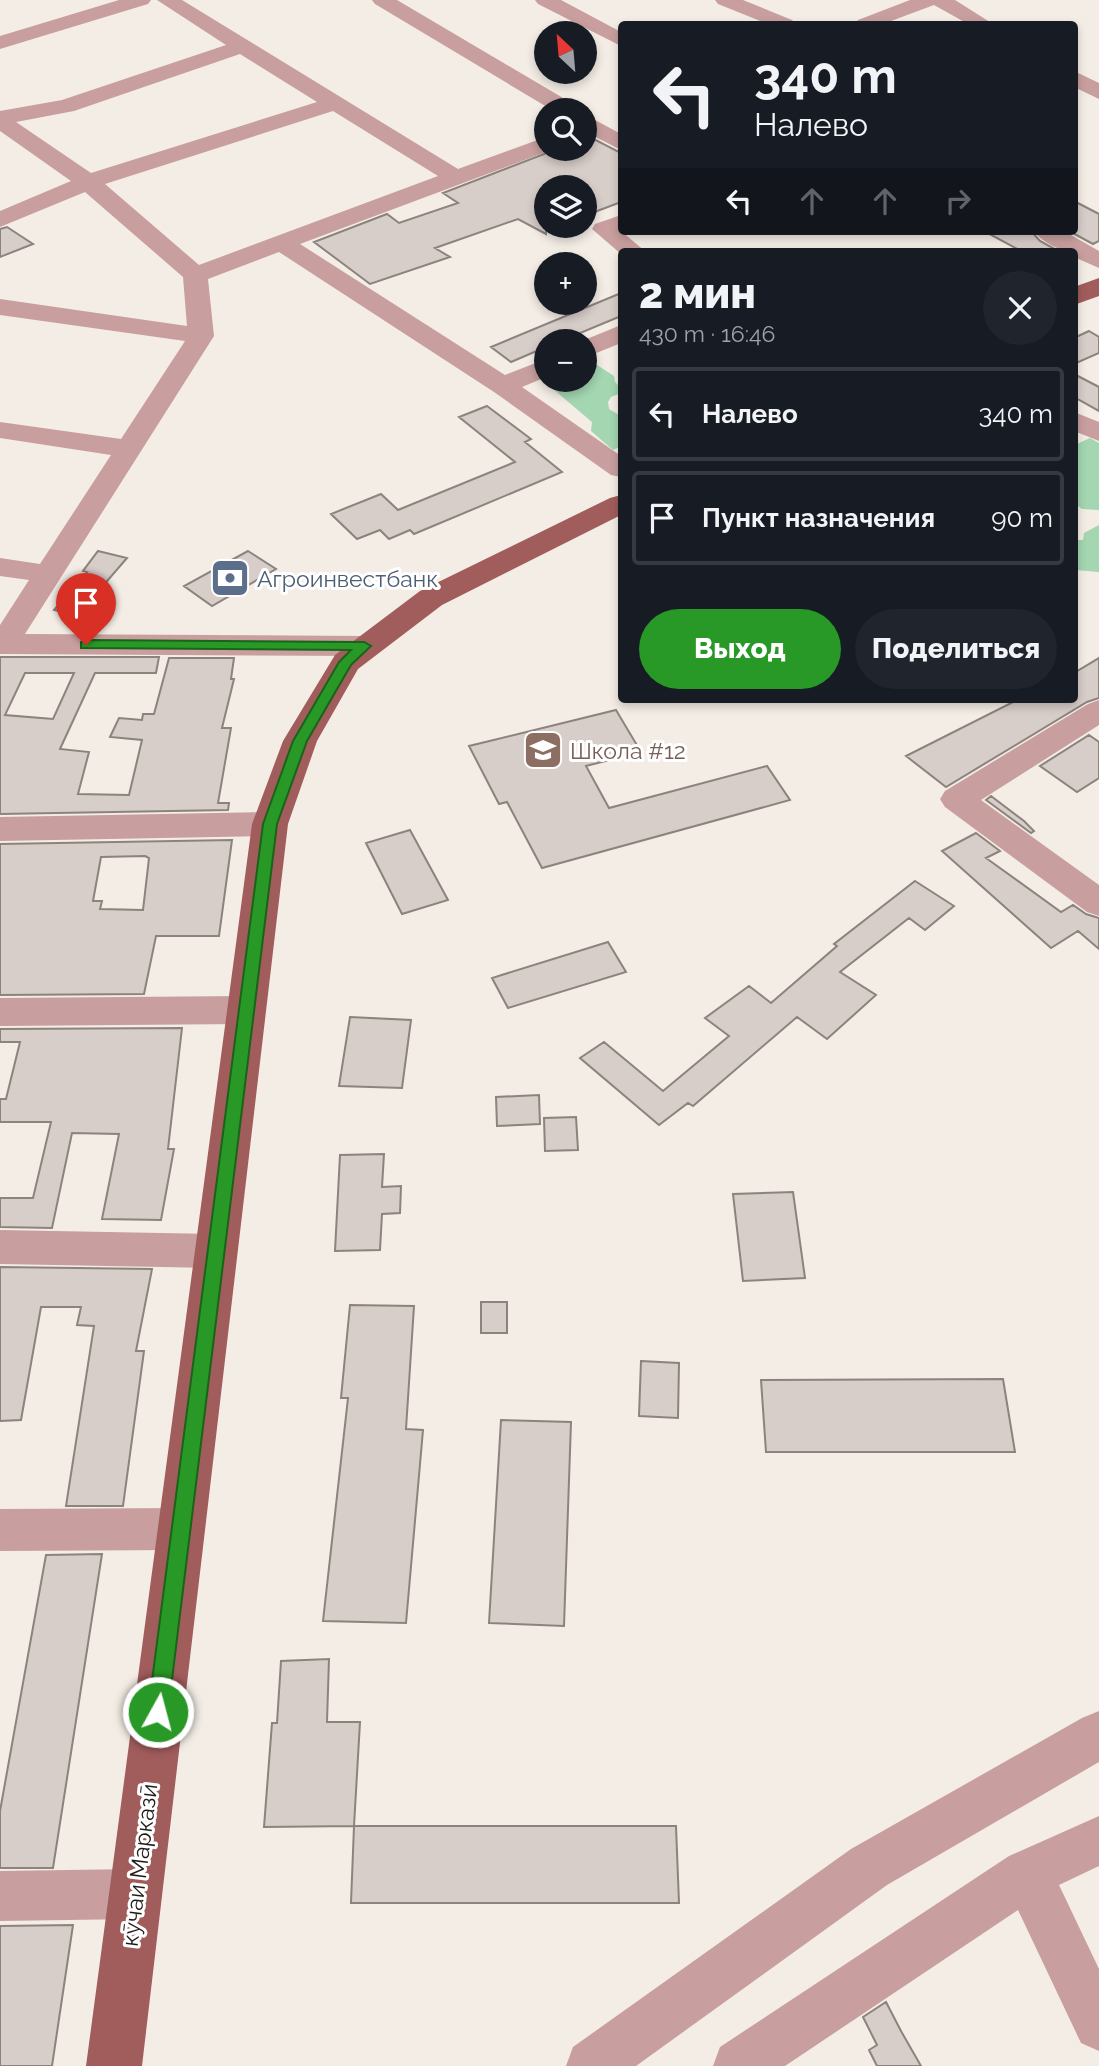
<!DOCTYPE html>
<html lang="ru">
<head>
<meta charset="utf-8">
<style>
  body { margin:0; font-family:Raleway,sans-serif; background:#20242c; color:#f1f3f6; height:100vh; display:flex; flex-direction:column; font-size:26px; white-space:nowrap }
  * { box-sizing:border-box; margin:0 }
  p { font-size:23px; color:#9ea1a6 }
  .icon { flex:none; width:38px; height:38px; fill:none; stroke:currentColor; stroke-width:2; stroke-linecap:round; stroke-linejoin:round }
  .map { position:relative; flex:1; overflow:hidden }
  .details { position:absolute; left:618px; top:248px; width:460px; height:455px; display:flex; flex-direction:column; background:#171b24; border-radius:7px; box-shadow:0 4px 10px #0003 }
  .details>* { flex:none }
  .guide { position:absolute; left:618px; top:21px; width:460px; height:214px; border-radius:7px; box-shadow:0 4px 10px #0003; background:#171b24; color:#f1f3f6; overflow:hidden }
  .needle { width:46px; rotate:334deg }
  .controls { position:absolute; left:534px; top:21px; display:grid; gap:14px }
  .controls a { display:grid; place-items:center; width:63px; height:63px; border-radius:50%; background:#171b24; box-shadow:0 4px 10px #0003; font-size:35px }
  .pin { position:absolute; display:grid; place-items:center; width:60px; height:60px; color:#fff; margin:-72px -30px; border-radius:50% 50% 50% 0; rotate:-45deg; box-shadow:0 0 7px #0007 }
  .pin .icon { rotate:45deg }
  .me { position:absolute; width:77px; margin:-38px; rotate:7deg; stroke-linejoin:round; filter:drop-shadow(0 0 5px #0008) }
  .turn { display:flex; align-items:center; gap:24px; height:147px; padding:0 21px; font-size:32px }
  .turn .icon { width:91px; height:91px; stroke-width:2.5 }
  .turn b { display:block; font-size:49px; line-height:60px }
  .lanes { display:flex; align-items:center; height:66px; padding:0 21px; background:#0003; justify-content:center; gap:35px; direction:ltr }
  .lanes .off { opacity:.35 }
  .round { display:grid; place-items:center; flex:none; width:74px; height:74px; border-radius:37px; background:#20242c }
  .headline { display:flex; align-items:center; justify-content:space-between; height:119px; padding:0 21px }
  h1 { font-size:42px; font-weight:800; line-height:52px }
  .primary-button { display:flex; gap:14px; margin-top:auto; padding:14px 21px }
  .primary-button a { flex:1; height:80px; border-radius:42px; background:#289927; color:#fff; font-size:28px; font-weight:800; line-height:80px; text-align:center }
  .primary-button a+a { background:#20242c; color:#f1f3f6 }
  ul { padding:0; list-style:none }
  li { display:flex; align-items:center; gap:21px; height:94px; margin:0 14px 10px; padding:0 7px; border:4px solid #363941; border-radius:7px }
  li div { flex:1 }
  li b { display:block; font-size:26px }
  li em { font-style:normal }
  .map>svg:first-child { display:block }
  .green { fill:#a3d6b1 }
  .building { fill:#d7cdc9; stroke:#8c837f; stroke-width:2; fill-rule:evenodd }
  .lines { fill:none; stroke-linecap:round; stroke-linejoin:round }
  .minor { fill:#c89f9e; fill-rule:evenodd }
  .major { fill:#a15c5c; fill-rule:evenodd }
  .route { fill:#289927; stroke:#1a6319; stroke-width:2 }
  .labels { text-anchor:middle; dominant-baseline:central; stroke-width:6; stroke-linejoin:round; paint-order:stroke }
  .service-label { font-size:23px; fill:#4e5e75; stroke:#fff; text-anchor:start }
  .education-label { font-size:23px; fill:#785e54; stroke:#fff; text-anchor:start }
  .street-label { font-size:23px; fill:#1e1c19; stroke:#fff }
</style>
</head>
<body>
<div class="map">
<svg width="1099" height="2066" viewBox="0 0 1099 2066">
  <rect width="100%" height="100%" fill="#f3ede5"/>
  <path class="green" d="M 594,363 L 614,376 L 615,382 L 621,388 L 621,393 L 611,397 L 608,402 L 609,409 L 621,416 L 621,446 L 613,450 L 591,431 L 592,422 L 546,383 L 553,380 L 584,380 L 585,367 Z
    M 1090,438 L 1099,443 L 1099,510 L 1082,509 L 1075,504 L 1075,445 Z
    M 1099,525 L 1099,572 L 1075,570 L 1075,540 L 1083,540 L 1084,533 Z"/>
  <path class="building" d="M 584,134 L 621,153 L 621,202 L 584,216 L 584,187 L 546,187 L 546,234 L 518,219 L 435,248 L 450,257 L 370,284 L 314,242 L 387,214 L 399,223 L 458,203 L 443,193 L 557,149 L 584,149 Z
    M 1074,201 L 1099,214 L 1099,241 L 1093,244 L 1069,231 L 1074,231 Z
    M 7,227 L 33,244 L 0,257 L 0,229 Z
    M 984,231 L 1031,231 L 1040,241 L 1060,252 L 1023,252 Z
    M 621,293 L 621,316 L 561,341 L 546,341 L 546,347 L 511,362 L 491,347 Z
    M 1089,331 L 1099,337 L 1099,353 L 1074,364 L 1074,338 Z
    M 1074,374 L 1099,387 L 1099,411 L 1074,397 Z
    M 487,406 L 531,439 L 525,442 L 562,472 L 414,534 L 410,530 L 389,539 L 380,530 L 357,539 L 331,514 L 381,494 L 398,510 L 515,462 L 459,417 Z
    M 98,551 L 127,558 L 77,616 L 54,610 L 87,572 L 83,571 Z
    M 248,551 L 276,569 L 212,606 L 184,586 Z
    M 0,657 L 159,657 L 156,673 L 95,673 L 60,749 L 89,752 L 78,794 L 129,795 L 142,740 L 110,737 L 119,718 L 142,720 L 143,714 L 154,714 L 169,658 L 234,658 L 231,679 L 234,679 L 222,728 L 231,728 L 218,803 L 229,803 L 228,810 L 0,814 ZM 25,673 L 74,673 L 53,719 L 5,715 Z
    M 1099,658 L 1099,698 L 1087,702 L 946,787 L 906,756 L 1017,700 L 1074,700 L 1074,673 Z
    M 616,710 L 641,752 L 586,766 L 609,808 L 767,766 L 790,800 L 542,868 L 507,802 L 499,804 L 469,746 Z
    M 1089,735 L 1099,742 L 1099,778 L 1077,792 L 1040,766 Z
    M 991,796 L 1024,821 L 1034,831 L 1031,833 L 986,800 Z
    M 410,830 L 448,900 L 402,914 L 366,843 Z
    M 976,833 L 1000,851 L 986,858 L 1061,912 L 1073,905 L 1086,914 L 1099,918 L 1099,949 L 1078,931 L 1051,948 L 942,851 Z
    M 232,840 L 219,936 L 156,936 L 144,994 L 0,995 L 0,844 ZM 145,856 L 149,858 L 143,910 L 100,909 L 102,901 L 93,901 L 101,857 Z
    M 915,881 L 954,906 L 925,930 L 909,918 L 840,972 L 876,995 L 827,1039 L 797,1017 L 693,1106 L 688,1103 L 659,1125 L 580,1058 L 604,1042 L 663,1091 L 729,1036 L 705,1018 L 749,986 L 771,1003 L 837,946 L 834,944 Z
    M 608,942 L 626,972 L 508,1008 L 492,978 Z
    M 350,1017 L 411,1020 L 402,1088 L 339,1086 Z
    M 182,1028 L 168,1149 L 174,1149 L 161,1220 L 102,1219 L 119,1134 L 72,1133 L 52,1228 L 0,1227 L 0,1198 L 33,1198 L 51,1122 L 0,1122 L 0,1099 L 6,1099 L 20,1042 L 0,1042 L 0,1029 Z
    M 539,1095 L 540,1124 L 497,1126 L 496,1097 Z
    M 576,1117 L 578,1150 L 545,1151 L 544,1118 Z
    M 384,1154 L 382,1187 L 401,1186 L 400,1213 L 382,1214 L 380,1250 L 335,1251 L 340,1155 Z
    M 793,1192 L 805,1278 L 743,1281 L 733,1194 Z
    M 0,1267 L 152,1269 L 136,1351 L 144,1351 L 123,1506 L 66,1506 L 94,1326 L 77,1325 L 81,1307 L 41,1307 L 21,1420 L 0,1421 Z
    M 481,1302 L 507,1302 L 507,1333 L 481,1333 Z
    M 350,1305 L 414,1306 L 406,1429 L 423,1430 L 406,1623 L 323,1621 L 348,1398 L 341,1398 Z
    M 641,1361 L 679,1363 L 678,1418 L 639,1416 Z
    M 1003,1379 L 1015,1452 L 766,1452 L 761,1380 Z
    M 501,1420 L 571,1422 L 564,1626 L 489,1623 Z
    M 102,1554 L 53,1868 L 0,1868 L 0,1811 L 46,1555 Z
    M 329,1659 L 327,1722 L 360,1722 L 354,1826 L 264,1827 L 272,1723 L 277,1723 L 281,1661 Z
    M 354,1826 L 676,1826 L 679,1903 L 351,1903 Z
    M 73,1925 L 52,2066 L 0,2066 L 0,1926 Z
    M 886,2002 L 901,2031 L 921,2066 L 877,2066 L 869,2050 L 877,2045 L 863,2017 Z"/>
  <g class="lines">
    <path class="minor" d="M 119,0 L 151,0 L 148,4 L 0,49 L 0,36 Z
      M 157,0 L 182,0 L 458,169 L 546,137 L 546,149 L 554,149 L 300,244 L 505,375 L 546,359 L 546,377 L 522,387 L 621,456 L 621,477 L 611,475 L 494,392 L 279,252 L 208,279 L 214,336 L 25,634 L 364,636 L 375,639 L 379,646 L 375,653 L 364,656 L 0,654 L 0,625 L 29,580 L 0,576 L 0,558 L 40,564 L 111,455 L 0,438 L 0,422 L 121,439 L 185,341 L 0,315 L 0,299 L 187,326 L 183,277 L 85,192 L 0,227 L 0,211 L 71,181 L 0,131 L 0,111 L 62,100 L 226,45 ZM 240,54 L 317,102 L 91,173 L 16,122 L 74,111 ZM 333,111 L 438,176 L 199,265 L 105,184 Z
      M 372,0 L 397,0 L 575,105 L 578,110 L 552,110 L 375,4 Z
      M 535,0 L 561,0 L 621,32 L 621,46 L 538,4 Z
      M 715,0 L 743,0 L 792,20 L 796,24 L 768,24 L 718,4 Z
      M 910,0 L 955,0 L 993,24 L 968,24 L 934,5 L 883,24 L 854,24 L 858,20 Z
      M 1074,71 L 1099,83 L 1099,99 L 1074,87 Z
      M 584,114 L 621,134 L 621,150 L 584,131 Z
      M 621,215 L 621,231 L 646,252 L 621,254 L 592,229 L 595,224 Z
      M 1034,231 L 1064,231 L 1099,251 L 1099,268 L 1074,257 L 1074,252 C 1061,252 1042,242 1034,231 Z
      M 621,325 L 621,343 L 584,358 L 584,341 L 582,341 Z
      M 1074,412 L 1099,422 L 1099,441 L 1074,431 Z
      M 1099,700 L 1099,725 L 981,800 L 1099,885 L 1099,916 L 1087,912 L 945,807 L 940,799 L 945,791 L 1088,704 Z
      M 270,812 L 282,816 L 287,824 L 282,832 L 270,836 L 0,841 L 0,817 Z
      M 245,996 L 258,1000 L 263,1010 L 258,1020 L 245,1024 L 0,1026 L 0,998 Z
      M 0,1230 L 215,1234 L 229,1239 L 235,1251 L 229,1263 L 215,1268 L 0,1264 Z
      M 181,1508 L 197,1514 L 203,1529 L 197,1544 L 181,1550 L 0,1551 L 0,1509 Z
      M 1099,1711 L 1099,1762 L 887,1885 L 636,2066 L 566,2066 L 573,2047 L 851,1849 L 1082,1718 Z
      M 1099,1816 L 1099,1866 L 1059,1885 L 1099,1969 L 1099,2051 L 1081,2043 L 1018,1910 L 785,2066 L 713,2066 L 720,2047 L 1009,1856 Z
      M 135,1869 L 153,1876 L 160,1894 L 153,1912 L 135,1919 L 0,1921 L 0,1871 Z"/>
    <path class="major" d="M 1099,278 L 1099,296 L 1074,305 L 1074,287 Z
      M 621,495 L 621,515 L 442,605 L 358,669 L 317,741 L 288,824 L 142,2066 L 86,2066 L 252,824 L 283,741 L 335,655 L 420,591 L 610,498 Z"/>
  </g>
  <path class="route" d="M 86,640 L 364,642 L 371,646 L 351,665 L 307,741 L 277,824 L 168,1712 L 165,1719 L 158,1722 L 151,1719 L 148,1712 L 263,824 L 293,741 L 339,662 L 351,650 L 81,648 L 81,642 Z"/>
  <defs>
    <g id="bank-square" transform="scale(2.0125)"><rect x="-9" y="-9" width="18" height="18" rx="4" fill="#5c6f8a" stroke="#fff"/><path d="M-6-4H6V4H-6ZM0-2.3a2.3 2.3 0 1 0 0 4.6a2.3 2.3 0 1 0 0-4.6Z" fill="#fff"/></g>
    <g id="school-square" transform="scale(2.0125)"><rect x="-9" y="-9" width="18" height="18" rx="4" fill="#8d6e63" stroke="#fff"/><path d="M0-5L7-2L0 1L-7-2ZM-4 1L0 2.5L4 1V4Q0 6-4 4Z" fill="#fff"/></g>
  </defs>
  <g fill-rule="evenodd">
    <use href="#bank-square" x="230" y="578"/>
    <use href="#school-square" x="543" y="750"/>
  </g>
  <g class="labels">
    <g class="service-label">
      <text x="257" y="578">Агроинвестбанк</text>
    </g>
    <g class="education-label">
      <text x="570" y="750">Школа #12</text>
    </g>
    <g class="street-label">
      <text transform="translate(139 1865) rotate(-83)">кӯчаи Марказӣ</text>
    </g>
  </g>
</svg>
<div class="controls">
<a><svg class="needle" viewBox="-14 -14 28 28"><path d="M0-13l5 13h-10z" fill="#e53935"/><path d="M0 13l5-13h-10z" fill="#9ea1a6"/></svg></a>
<a><svg class="icon" aria-label="search" viewBox="0 0 24 24"><circle cx="10" cy="10" r="6"/><path d="M15 15l6 6"/></svg></a>
<a><svg class="icon" aria-label="layers" viewBox="0 0 24 24"><path d="M12 4l9 5-9 5-9-5zM3 14l9 5 9-5"/></svg></a>
<a>+</a>
<a>−</a>
</div>
<div class="pin" style="left:86px;top:645px;background:#d93025"><svg class="icon" aria-label="arrive" viewBox="0 0 24 24"><path d="M6 21V4h12l-3 4 3 4H6"/></svg></div>
<svg class="me" style="left:158px;top:1712px" viewBox="-20 -20 40 40"><circle r="17" fill="#289927" stroke="#fff" stroke-width="3"/><path d="M0-11L8 9 0 5-8 9z" fill="#fff"/></svg>
<div class="guide">
<div class="turn"><svg class="icon" aria-label="left" viewBox="0 0 24 24"><path d="M17 20v-9H6M10 6l-5 5 5 5"/></svg><div><b>340 m</b>Налево</div></div>
<div class="lanes"><svg class="icon" aria-label="left" viewBox="0 0 24 24"><path d="M17 20v-9H6M10 6l-5 5 5 5"/></svg><svg class="icon off" aria-label="ahead" viewBox="0 0 24 24"><path d="M12 20V5M6 11l6-6 6 6"/></svg><svg class="icon off" aria-label="ahead" viewBox="0 0 24 24"><path d="M12 20V5M6 11l6-6 6 6"/></svg><svg class="icon off" aria-label="right" viewBox="0 0 24 24"><path d="M7 20v-9h11M14 6l5 5-5 5"/></svg></div>
</div>
<section class="details">
<div class="headline"><div><h1>2 мин</h1><p>430 m · 16:46</p></div><a class="round"><svg class="icon" aria-label="close" viewBox="0 0 24 24"><path d="M6 6l12 12M18 6L6 18"/></svg></a></div>
<ul>
<li><svg class="icon" aria-label="left" viewBox="0 0 24 24"><path d="M17 20v-9H6M10 6l-5 5 5 5"/></svg><div><b>Налево</b></div><em>340 m</em></li>
<li><svg class="icon" aria-label="arrive" viewBox="0 0 24 24"><path d="M6 21V4h12l-3 4 3 4H6"/></svg><div><b>Пункт назначения</b></div><em>90 m</em></li>
</ul>
<div class="primary-button"><a>Выход</a><a>Поделиться</a></div>
</section>
</div>
</body>
</html>
